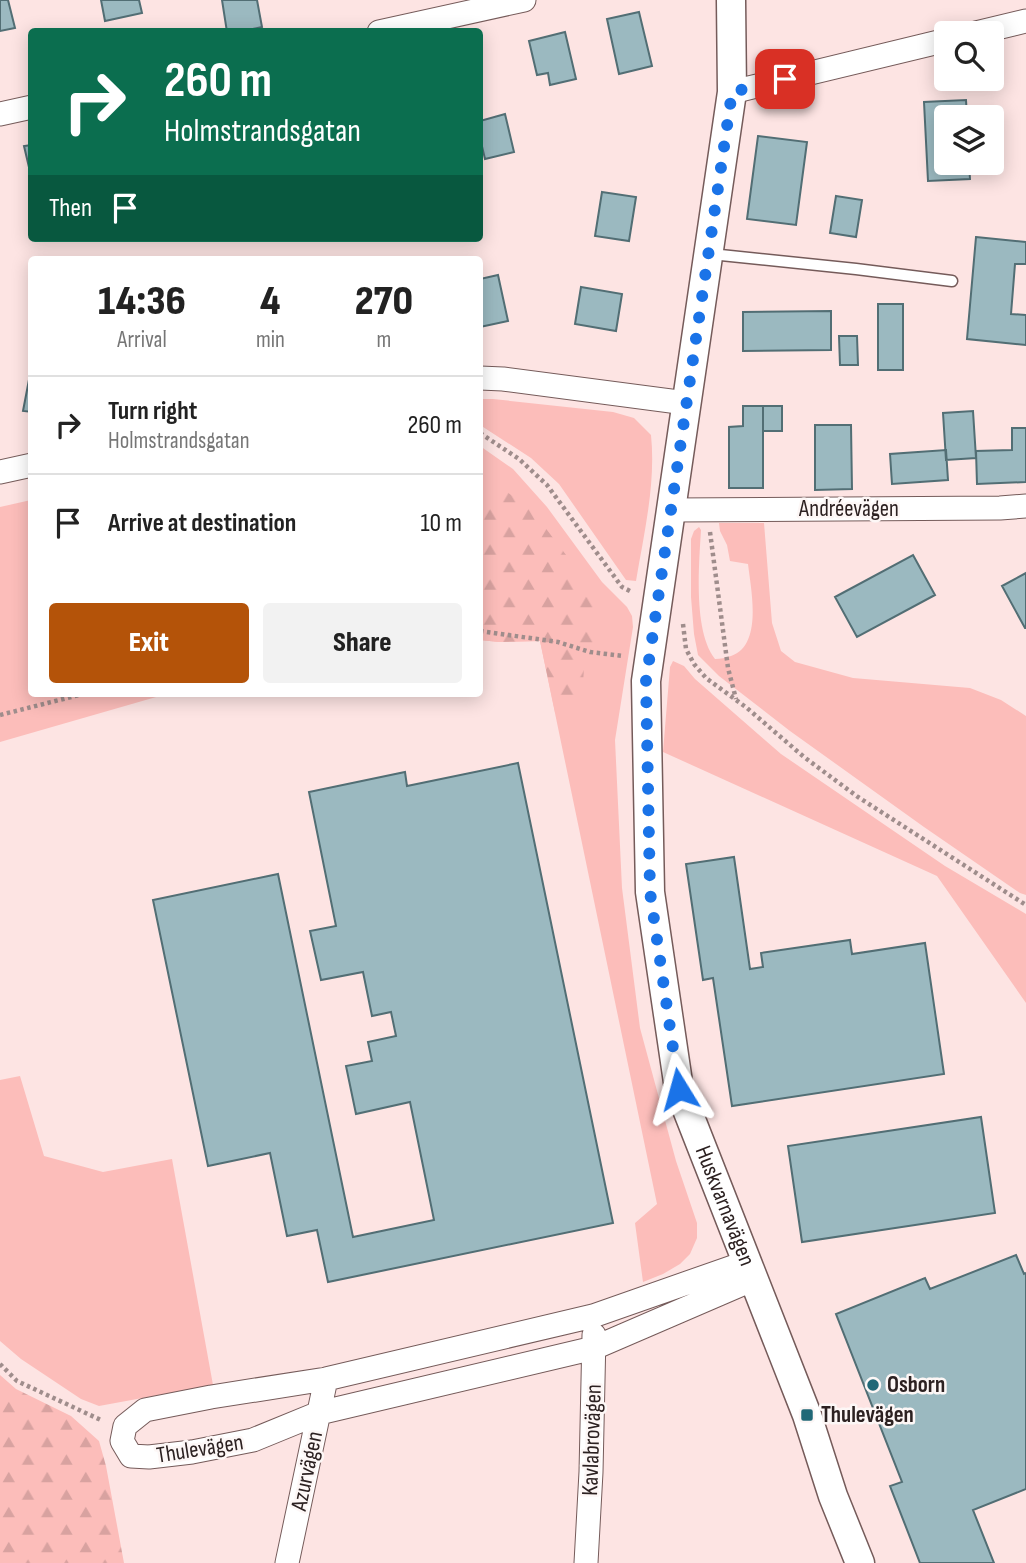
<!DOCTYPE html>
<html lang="en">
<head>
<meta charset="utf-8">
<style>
  body { margin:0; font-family:"Sofia Sans Condensed",sans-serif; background:#f2f2f2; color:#222; height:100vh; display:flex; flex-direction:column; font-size:26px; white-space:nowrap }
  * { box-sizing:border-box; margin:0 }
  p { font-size:23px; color:#767676 }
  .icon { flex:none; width:38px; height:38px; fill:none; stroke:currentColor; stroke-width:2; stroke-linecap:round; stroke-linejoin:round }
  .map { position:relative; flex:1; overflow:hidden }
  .panel { position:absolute; left:28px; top:256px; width:455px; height:441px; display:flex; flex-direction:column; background:#fff; border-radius:7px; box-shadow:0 4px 18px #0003 }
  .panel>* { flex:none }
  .banner { position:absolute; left:28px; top:28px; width:455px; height:214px; border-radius:7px; box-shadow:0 4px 18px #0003; background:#0b6e4f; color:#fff; overflow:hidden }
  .tools { position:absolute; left:934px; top:21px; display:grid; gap:14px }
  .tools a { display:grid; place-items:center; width:70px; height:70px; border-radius:7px; background:#fff; box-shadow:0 4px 18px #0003; font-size:35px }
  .pin { position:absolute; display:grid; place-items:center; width:60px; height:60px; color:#fff; margin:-30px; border-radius:14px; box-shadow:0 4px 10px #0006 }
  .me { position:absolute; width:77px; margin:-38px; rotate:352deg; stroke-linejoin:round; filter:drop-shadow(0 0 5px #0008) }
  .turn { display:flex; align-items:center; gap:24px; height:147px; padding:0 21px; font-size:32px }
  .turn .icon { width:91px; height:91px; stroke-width:2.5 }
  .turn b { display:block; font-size:49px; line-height:60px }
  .then { display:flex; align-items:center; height:66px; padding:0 21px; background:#0003; gap:14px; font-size:26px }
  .eta { display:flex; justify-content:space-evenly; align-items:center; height:119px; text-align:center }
  .eta b { font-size:42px; font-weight:800; line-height:49px }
  .cta { display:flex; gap:14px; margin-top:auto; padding:14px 21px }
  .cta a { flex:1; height:80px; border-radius:7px; background:#b45309; color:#fff; font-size:28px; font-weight:800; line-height:80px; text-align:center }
  .cta a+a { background:#f2f2f2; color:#222 }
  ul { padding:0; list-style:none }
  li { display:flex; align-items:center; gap:21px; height:98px; padding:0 21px; border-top:2px solid #e0e0e0 }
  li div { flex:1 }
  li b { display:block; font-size:26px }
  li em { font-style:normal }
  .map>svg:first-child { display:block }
  .green { fill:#fcbdba }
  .forest { fill:url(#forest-firs) }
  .building { fill:#9bb9c0; stroke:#526e74; stroke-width:2 }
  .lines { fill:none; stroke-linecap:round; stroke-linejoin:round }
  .service-casing { stroke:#755b5a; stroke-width:13 }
  .minor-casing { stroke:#755b5a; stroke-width:25 }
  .tertiary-casing { stroke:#755b5a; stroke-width:31 }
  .path { stroke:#9f8d8c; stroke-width:4.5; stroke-dasharray:3.5 3.5; stroke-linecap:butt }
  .service { stroke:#fff; stroke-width:10 }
  .minor { stroke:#fff; stroke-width:23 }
  .tertiary { stroke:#fff; stroke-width:28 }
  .route { stroke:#1a73e8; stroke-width:12; stroke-dasharray:0 21.6 }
  .poi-dot { fill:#216877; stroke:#fdf7f6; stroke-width:2.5 }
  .labels { text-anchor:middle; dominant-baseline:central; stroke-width:5; stroke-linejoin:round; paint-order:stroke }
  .street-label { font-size:23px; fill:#2c2121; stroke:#fdf7f6 }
  .poi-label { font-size:23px; font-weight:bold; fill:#2c2121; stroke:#fdf7f6; text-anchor:start }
</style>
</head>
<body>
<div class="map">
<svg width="1026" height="1563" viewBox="0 0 1026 1563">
  <defs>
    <pattern id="forest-firs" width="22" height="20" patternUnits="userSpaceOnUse" patternTransform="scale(1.75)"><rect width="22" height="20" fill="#fcbdba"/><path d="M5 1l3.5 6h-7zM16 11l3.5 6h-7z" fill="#d8a2a0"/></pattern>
  </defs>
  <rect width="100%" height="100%" fill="#fde4e3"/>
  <path class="green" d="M 480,399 L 493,399 L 613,412 L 634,418 L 651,435 C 656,484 644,533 636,581 L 626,580 L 559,484 L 531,458 L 480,425 Z
    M 480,446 L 513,469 L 547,507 L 602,582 L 627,607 L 632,616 L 633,627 L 615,740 L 622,888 L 640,1028 L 676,1161 L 697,1223 L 697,1238 L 690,1254 L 680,1264 L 663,1274 L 643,1282 L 635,1223 L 657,1204 L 540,641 L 499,642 L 480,640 Z
    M 31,500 L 32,693 L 170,693 L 0,742 L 0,507 Z
    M 719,523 L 764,523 L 772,623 L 781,651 L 795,662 L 853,678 L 970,688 L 1001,700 L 1026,716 L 1026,895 L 1020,893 L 924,827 L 790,731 L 719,676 L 698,655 L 694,634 L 691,597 L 691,539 L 694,531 L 699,527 L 701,530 C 699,565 693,631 715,659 C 721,659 725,658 731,656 C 763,645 751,590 748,564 L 730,561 L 727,545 L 720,531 Z
    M 673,661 L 684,666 L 695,679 L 781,754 L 945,866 L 1026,914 L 1026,1003 L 937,876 L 663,752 L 670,667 Z
    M 20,1076 L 44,1156 L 103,1172 L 172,1159 L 213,1385 L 99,1406 L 81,1399 L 21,1359 L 0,1341 L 0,1080 Z"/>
  <path class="forest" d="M 480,487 L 500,487 L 531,509 L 576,568 L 595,599 L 597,630 L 584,669 L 582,696 L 564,710 L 555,712 L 540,641 L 499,642 L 480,640 Z
    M 0,1375 L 16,1389 L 71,1416 L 99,1441 L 106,1466 L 124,1563 L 0,1563 Z"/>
  <path class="building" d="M 0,0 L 8,0 L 15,28 L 0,31 Z
    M 101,0 L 139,0 L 142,13 L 105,21 Z
    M 222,0 L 257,0 L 262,27 L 239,32 L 227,32 Z
    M 639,12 L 652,66 L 619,74 L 607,19 Z
    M 565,32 L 576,79 L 550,85 L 548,73 L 537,75 L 529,41 Z
    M 966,100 L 967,117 L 947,117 L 947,163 L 969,163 L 970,179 L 928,181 L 924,102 Z
    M 505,114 L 514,152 L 485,159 L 480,138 L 480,121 Z
    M 758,136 L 807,142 L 796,225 L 747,219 Z
    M 32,145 L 32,180 L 24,146 Z
    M 602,192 L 636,197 L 629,241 L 595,236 Z
    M 836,196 L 862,200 L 856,237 L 830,233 Z
    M 976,237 L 1026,242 L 1026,264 L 1015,264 L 1011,314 L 1026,315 L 1026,345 L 967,339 Z
    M 498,275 L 508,321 L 480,327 L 480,279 Z
    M 581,287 L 622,294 L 616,331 L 575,324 Z
    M 878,304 L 903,304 L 903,370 L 878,370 Z
    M 831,311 L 831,350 L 743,351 L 743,312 Z
    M 839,336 L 857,336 L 858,365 L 840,365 Z
    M 32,364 L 32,412 L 23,411 Z
    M 743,406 L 763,406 L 763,488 L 729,488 L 729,427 L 743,426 Z
    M 763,406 L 782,406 L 782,431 L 763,431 Z
    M 973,411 L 976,458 L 946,460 L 943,413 Z
    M 815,425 L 851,425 L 852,489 L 815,490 Z
    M 1012,428 L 1026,428 L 1026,482 L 977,484 L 976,451 L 1012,450 Z
    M 946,450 L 948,480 L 892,484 L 890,454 Z
    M 913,555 L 935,595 L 857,637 L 835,597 Z
    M 1026,573 L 1026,628 L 1025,628 L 1002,586 Z
    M 518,763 L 613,1223 L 328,1282 L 317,1230 L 287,1236 L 270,1153 L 208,1166 L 153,900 L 278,874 L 353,1237 L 434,1220 L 410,1102 L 356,1114 L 346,1066 L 372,1061 L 368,1042 L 396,1036 L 391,1012 L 372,1016 L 363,972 L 321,980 L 310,931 L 336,926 L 309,792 L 405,772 L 407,786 Z
    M 734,857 L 750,969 L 763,967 L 761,953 L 850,940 L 852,954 L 925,943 L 944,1074 L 732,1106 L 713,978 L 703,980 L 686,864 Z
    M 981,1117 L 995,1213 L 802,1242 L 788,1146 Z
    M 1016,1255 L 1024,1274 L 1026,1273 L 1026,1489 L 973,1510 L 994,1563 L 920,1563 L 890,1486 L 902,1482 L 836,1314 L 925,1278 L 930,1289 Z"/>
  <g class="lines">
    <g class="service-casing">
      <path id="service" d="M 711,254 L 856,269 L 952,281"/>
    </g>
    <g class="minor-casing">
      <path id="minor" d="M 379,32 L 524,0
        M 976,33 L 1026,21
        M 732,92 L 947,40
        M 0,114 L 32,107
        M 480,378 L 503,379 L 686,403
        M 0,472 L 32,465
        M 672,510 L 1000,508 L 1026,506
        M 747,1262 L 593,1316 L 326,1379 L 211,1397 L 145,1410 L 125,1426 L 122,1441 L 131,1456 L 149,1457 L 192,1452 L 253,1440 L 319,1413 L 594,1348 L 754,1279
        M 287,1563 L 326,1379
        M 586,1563 L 591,1472 L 594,1335"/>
    </g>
    <g class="tertiary-casing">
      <g id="tertiary">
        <path id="s1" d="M 731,0 L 732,92 L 646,681 L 650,892 L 679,1089 L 807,1415 L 833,1496 L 860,1563"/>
      </g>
    </g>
    <path class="path" d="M 480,433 L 519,459 L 547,485 L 622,587 L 632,592
      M 710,532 L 728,668 L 736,699
      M 683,624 L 686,649 L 694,664 L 706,678 L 747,708 L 804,757 L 858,797 L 1026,905
      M 480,631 L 558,642 L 590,652 L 623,656
      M 0,715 L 87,693
      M 0,1364 L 17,1381 L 103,1421"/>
    <use href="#service" class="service"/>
    <use href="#minor" class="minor"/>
    <use href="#tertiary" class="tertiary"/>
  </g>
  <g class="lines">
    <path class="route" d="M 679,1089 L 650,892 L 646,681 L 732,92 L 785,79"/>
  </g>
  <g class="poi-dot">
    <circle cx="873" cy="1385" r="7"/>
    <rect x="800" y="1408" width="14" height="14" rx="3.5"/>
  </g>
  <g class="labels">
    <g class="street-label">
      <text x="849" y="509">Andréevägen</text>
      <text stroke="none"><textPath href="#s1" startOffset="1223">Huskvarnavägen</textPath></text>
      <text transform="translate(592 1440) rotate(-88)">Kavlabrovägen</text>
      <text transform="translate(200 1449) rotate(-9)">Thulevägen</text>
      <text transform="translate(307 1471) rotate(-78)">Azurvägen</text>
    </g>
    <g class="poi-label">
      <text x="887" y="1385">Osborn</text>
      <text x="821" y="1415">Thulevägen</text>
    </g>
  </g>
</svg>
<div class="tools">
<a><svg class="icon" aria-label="search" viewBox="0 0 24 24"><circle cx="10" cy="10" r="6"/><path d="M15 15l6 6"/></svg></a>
<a><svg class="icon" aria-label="layers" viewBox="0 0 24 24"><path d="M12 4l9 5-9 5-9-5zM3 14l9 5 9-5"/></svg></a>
</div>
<div class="pin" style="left:785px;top:79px;background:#d93025"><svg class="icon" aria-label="arrive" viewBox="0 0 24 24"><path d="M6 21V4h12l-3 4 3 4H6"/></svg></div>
<svg class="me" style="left:679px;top:1089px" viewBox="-20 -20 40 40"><path d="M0-17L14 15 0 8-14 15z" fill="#1a73e8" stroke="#fff" stroke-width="4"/></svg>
<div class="banner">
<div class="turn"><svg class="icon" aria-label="right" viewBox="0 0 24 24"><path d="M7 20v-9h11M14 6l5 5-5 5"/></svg><div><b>260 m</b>Holmstrandsgatan</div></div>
<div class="then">Then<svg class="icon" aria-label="arrive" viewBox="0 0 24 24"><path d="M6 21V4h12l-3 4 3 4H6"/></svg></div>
</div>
<section class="panel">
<div class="eta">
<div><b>14:36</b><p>Arrival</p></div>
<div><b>4</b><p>min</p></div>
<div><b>270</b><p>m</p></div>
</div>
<ul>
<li><svg class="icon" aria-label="right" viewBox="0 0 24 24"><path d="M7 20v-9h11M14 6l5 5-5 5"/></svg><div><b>Turn right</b><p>Holmstrandsgatan</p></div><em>260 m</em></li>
<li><svg class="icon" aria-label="arrive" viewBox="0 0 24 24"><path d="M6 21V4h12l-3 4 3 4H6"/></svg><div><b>Arrive at destination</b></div><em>10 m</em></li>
</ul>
<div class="cta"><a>Exit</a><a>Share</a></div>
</section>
</div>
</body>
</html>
